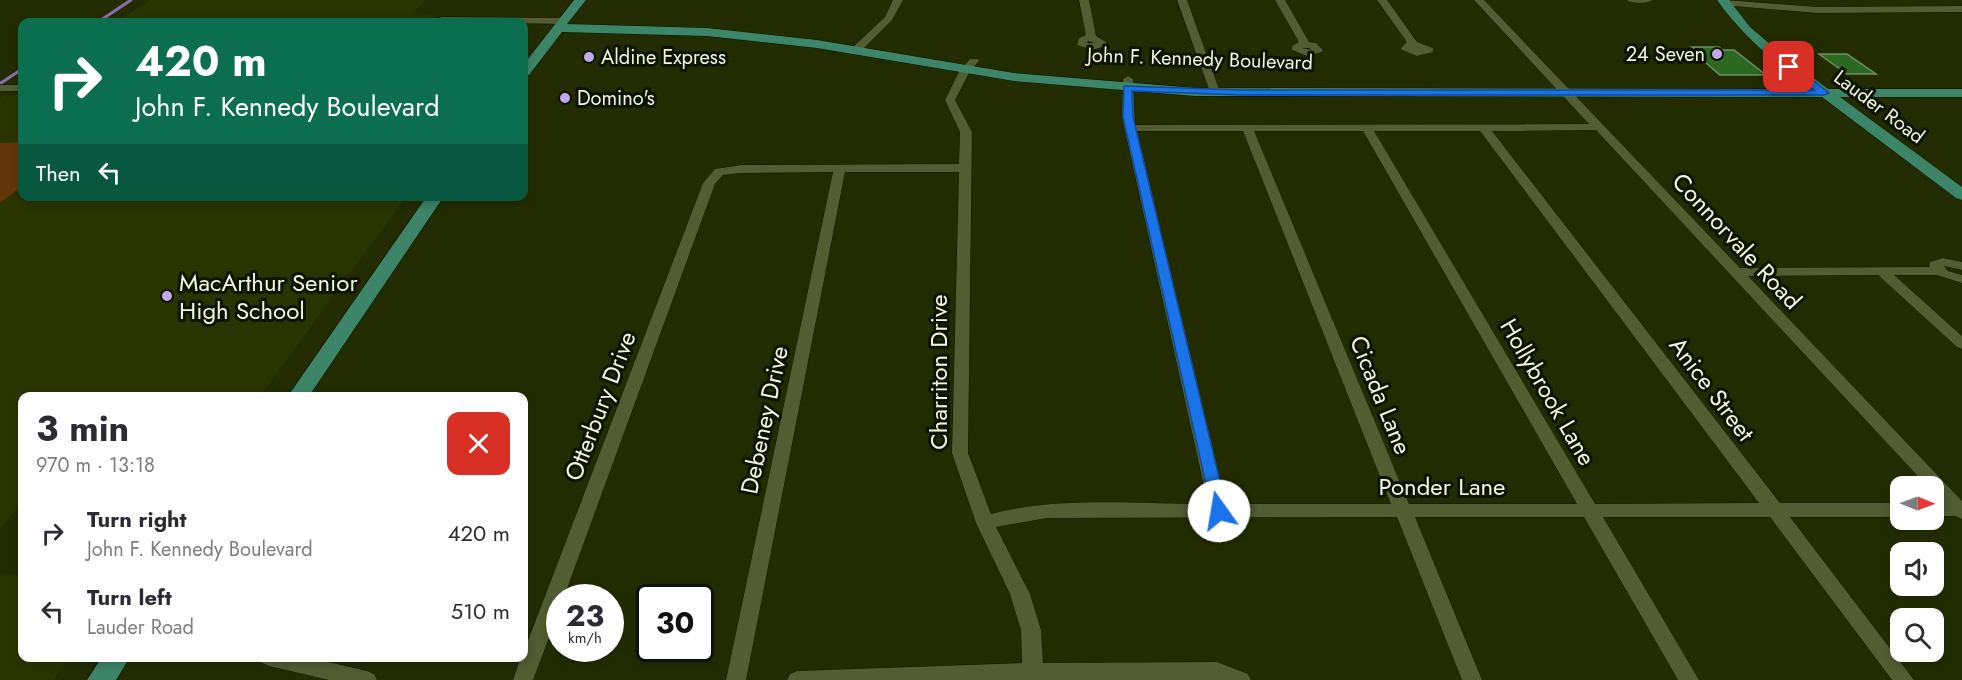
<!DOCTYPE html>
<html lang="en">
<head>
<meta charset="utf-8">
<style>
  body { margin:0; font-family:Jost,sans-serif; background:#f7f7f7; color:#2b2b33; height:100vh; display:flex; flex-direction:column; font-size:22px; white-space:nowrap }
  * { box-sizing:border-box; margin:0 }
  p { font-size:20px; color:#7c7c81 }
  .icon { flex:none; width:33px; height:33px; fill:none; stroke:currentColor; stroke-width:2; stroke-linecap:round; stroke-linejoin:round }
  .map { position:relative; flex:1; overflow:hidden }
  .details { position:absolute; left:18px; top:392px; width:510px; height:270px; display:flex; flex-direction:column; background:#fff; border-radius:12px; box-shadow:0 3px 9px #0003 }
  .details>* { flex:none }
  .guide { position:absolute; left:18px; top:18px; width:510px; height:183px; border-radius:12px; box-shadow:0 3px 9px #0003; background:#0b6e4f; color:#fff; overflow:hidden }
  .needle { width:39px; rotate:91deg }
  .tools { position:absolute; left:1890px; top:476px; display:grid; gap:12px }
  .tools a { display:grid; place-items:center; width:54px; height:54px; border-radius:12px; background:#fff; box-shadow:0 3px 9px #0003; font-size:30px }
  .speed { position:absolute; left:546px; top:584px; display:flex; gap:12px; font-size:30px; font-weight:700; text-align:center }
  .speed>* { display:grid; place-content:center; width:78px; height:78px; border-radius:50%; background:#fff; box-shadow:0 3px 9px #0003; line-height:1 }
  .speed small { font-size:15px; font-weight:400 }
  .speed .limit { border:3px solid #111; border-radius:9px; background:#fff; color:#111 }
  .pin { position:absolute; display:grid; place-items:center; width:51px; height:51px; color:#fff; margin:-26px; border-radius:12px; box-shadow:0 3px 9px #0006 }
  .me { position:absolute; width:66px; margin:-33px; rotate:347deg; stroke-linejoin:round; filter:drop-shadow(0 0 4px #0008) }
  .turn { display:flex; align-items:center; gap:21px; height:126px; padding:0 18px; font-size:27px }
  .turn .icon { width:78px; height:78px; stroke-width:2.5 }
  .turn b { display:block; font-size:42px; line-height:51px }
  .then { display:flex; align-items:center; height:57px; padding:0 18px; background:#0003; gap:12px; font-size:22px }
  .round { display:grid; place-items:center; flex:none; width:63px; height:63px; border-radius:12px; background:#f7f7f7 }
  .summary { display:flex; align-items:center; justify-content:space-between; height:102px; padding:0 18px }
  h1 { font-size:36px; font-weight:700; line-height:45px }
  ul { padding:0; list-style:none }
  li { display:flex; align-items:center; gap:18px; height:78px; padding:0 18px }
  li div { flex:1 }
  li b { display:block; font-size:22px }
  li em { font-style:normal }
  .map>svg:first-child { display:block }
  .built { fill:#2a3400 }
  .green { fill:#633709 }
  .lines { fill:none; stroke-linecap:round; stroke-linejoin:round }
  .stream { stroke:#8b6fac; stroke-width:3 }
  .building { fill:#2c6920; stroke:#6f8f69; stroke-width:1.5 }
  .minor-casing { stroke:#0e1300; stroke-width:1 }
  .major-casing { stroke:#0e1300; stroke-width:1 }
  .minor { fill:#525d32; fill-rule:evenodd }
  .major { fill:#3c8569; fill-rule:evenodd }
  .route { fill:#1a73e8; stroke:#114b97; stroke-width:1.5 }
  .poi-dot { fill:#c3a7f2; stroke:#0f1303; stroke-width:2 }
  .labels { text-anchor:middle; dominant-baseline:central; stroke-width:6; stroke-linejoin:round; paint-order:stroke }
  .far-poi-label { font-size:20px; fill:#f0f7df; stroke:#0f1303; text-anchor:start }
  .far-street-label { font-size:20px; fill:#f0f7df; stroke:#0f1303 }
  .street-label { font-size:24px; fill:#f0f7df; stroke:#0f1303 }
  .poi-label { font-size:24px; fill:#f0f7df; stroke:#0f1303; text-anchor:start }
</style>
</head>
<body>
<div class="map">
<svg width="1962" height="680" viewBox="0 0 1962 680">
  <rect width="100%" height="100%" fill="#232c00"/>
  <path class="built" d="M 150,0 L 425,0 L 411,15 L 436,15 L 428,22 L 116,22 Z
    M 4,95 L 22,95 L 22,196 L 406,197 L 260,396 L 22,396 L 22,504 L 0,529 L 0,98 Z
    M 0,574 L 22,576 L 22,657 L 70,657 L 53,680 L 0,680 Z"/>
  <path class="green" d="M 22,142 L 22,186 L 0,203 L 0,143 Z"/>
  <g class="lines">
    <path class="stream" d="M 98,22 L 131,0
      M 1,83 L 22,69"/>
  </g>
  <path class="building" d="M 1692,47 L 1719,47 L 1722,50 L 1734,50 L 1766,75 L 1720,75 L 1691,50 L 1696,50 Z
    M 1819,54 L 1847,54 L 1876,74 L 1847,74 Z"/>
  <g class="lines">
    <g class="minor-casing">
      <path id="minor" d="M 893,0 L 903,0 L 892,20 L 860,52 L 852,52 L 852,48 L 885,17 Z
        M 1079,0 L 1089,0 L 1096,36 L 1106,42 L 1106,46 L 1092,50 L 1077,45 L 1079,38 L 1086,35 ZM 1088,41 L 1095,43 L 1087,43 Z
        M 1177,0 L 1187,0 L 1220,92 L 1219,94 L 1215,95 L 1210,92 Z
        M 1275,0 L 1285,0 L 1309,42 L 1316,43 L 1323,50 L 1322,52 L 1307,56 L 1292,50 L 1292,46 L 1299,42 ZM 1302,48 L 1309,48 L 1311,50 Z
        M 1377,0 L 1387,0 L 1417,42 L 1433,48 L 1433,52 L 1417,56 L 1402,50 L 1401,48 L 1407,42 Z
        M 1474,0 L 1484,0 L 1740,268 L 1929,267 L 1930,262 L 1943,258 L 1962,262 L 1962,270 L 1944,266 L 1948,271 L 1962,275 L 1962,283 L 1937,275 L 1894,275 L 1962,336 L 1962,349 L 1957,347 L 1878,275 L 1748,276 L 1962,501 L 1962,519 L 1955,516 L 1934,516 L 1934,502 L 1942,502 L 1934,493 L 1934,486 L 1927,486 L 1596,130 L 1492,131 L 1780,503 L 1900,503 L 1900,517 L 1790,517 L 1914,680 L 1892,680 L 1770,517 L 1603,517 L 1699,680 L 1678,680 L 1584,517 L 1415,517 L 1482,680 L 1462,680 L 1397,517 L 1047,518 L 996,527 L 1030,594 L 1041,630 L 1043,663 L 1217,662 L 1248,674 L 1251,680 L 787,680 L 790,674 L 797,671 L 1022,663 L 1021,630 L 1010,594 L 976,523 L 952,453 L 959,172 L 845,172 L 746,680 L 726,680 L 833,172 L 741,173 L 723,175 L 715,184 L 564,597 L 560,597 L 560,609 L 533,680 L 513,680 L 521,657 L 524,657 L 524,651 L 703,183 L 715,169 L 741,165 L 959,164 L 960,132 L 945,100 L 960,70 L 970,59 L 978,59 L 979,61 L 970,71 L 955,100 L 972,132 L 968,453 L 991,514 C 1058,496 1139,504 1208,504 L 1122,117 L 1123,79 L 1128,76 L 1133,79 L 1135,125 L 1589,124 ZM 1137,131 L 1243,131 L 1391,504 L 1226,504 ZM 1254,131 L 1363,131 L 1577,504 L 1409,504 ZM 1374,131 L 1480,131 L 1759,503 L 1595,504 Z
        M 1626,0 L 1653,0 C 1647,4 1632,4 1626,0 Z
        M 1725,0 L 1817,7 L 1962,6 L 1962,12 L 1817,13 L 1722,5 L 1722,1 Z
        M 442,17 L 564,18 L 569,21 L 564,24 L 439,22 L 439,18 Z
        M 0,85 L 22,85 L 22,91 L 0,91 Z
        M 259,657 L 307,657 L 367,671 L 374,674 L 377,680 L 329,680 L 269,666 L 262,663 Z"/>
    </g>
    <g class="major-casing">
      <path id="major" d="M 574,0 L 586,0 L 567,24 L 707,28 L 817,40 L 1014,73 L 1195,88 L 1811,89 C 1774,61 1744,38 1717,0 L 1729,0 L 1750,27 L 1778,51 L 1828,89 L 1962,89 L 1962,97 L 1840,97 L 1962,187 L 1962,200 L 1956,198 L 1822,97 L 1195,96 L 1014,81 L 817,48 L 707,36 L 562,32 L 529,75 L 524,76 L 524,64 Z
        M 427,196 L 444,196 L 309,396 L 288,396 Z
        M 102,657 L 130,657 L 116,680 L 87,680 Z"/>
    </g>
    <use href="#minor" class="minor"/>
    <use href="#major" class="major"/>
  </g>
  <path class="route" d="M 1786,65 L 1793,65 L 1829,93 L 1824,95 L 1242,95 L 1132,91 L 1133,117 L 1227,511 L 1224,515 L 1213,515 L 1123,117 L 1124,86 L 1242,90 L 1814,90 L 1786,69 Z"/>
  <g class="poi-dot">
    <circle cx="1717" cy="54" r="6"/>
    <circle cx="589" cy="57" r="6"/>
    <circle cx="565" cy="98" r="6"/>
    <circle cx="167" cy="296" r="6"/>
  </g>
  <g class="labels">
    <g class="far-poi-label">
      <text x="1705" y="54" text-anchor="end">24 Seven</text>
      <text x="601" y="57">Aldine Express</text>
      <text x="577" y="98">Domino's</text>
    </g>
    <g class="far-street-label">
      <text transform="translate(1200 59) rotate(2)">John F. Kennedy Boulevard</text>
      <text transform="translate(1879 107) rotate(37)">Lauder Road</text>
    </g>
    <g class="street-label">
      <text transform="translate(1737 241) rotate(47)">Connorvale Road</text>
      <text transform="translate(938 372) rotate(-90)">Charriton Drive</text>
      <text transform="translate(1712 389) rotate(53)">Anice Street</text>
      <text transform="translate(1548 392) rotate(60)">Hollybrook Lane</text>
      <text transform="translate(1381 395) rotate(68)">Cicada Lane</text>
      <text transform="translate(600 406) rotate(-69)">Otterbury Drive</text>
      <text transform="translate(764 420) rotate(-78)">Debeney Drive</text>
      <text x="1442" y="486">Ponder Lane</text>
    </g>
    <g class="poi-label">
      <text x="179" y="282">MacArthur Senior<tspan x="179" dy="28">High School</tspan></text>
    </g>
  </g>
</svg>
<div class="tools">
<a><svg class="needle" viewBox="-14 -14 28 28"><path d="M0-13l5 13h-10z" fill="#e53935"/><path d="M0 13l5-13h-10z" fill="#7c7c81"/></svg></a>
<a><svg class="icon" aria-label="sound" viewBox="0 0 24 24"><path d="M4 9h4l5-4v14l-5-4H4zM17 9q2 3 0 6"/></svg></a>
<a><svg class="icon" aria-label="search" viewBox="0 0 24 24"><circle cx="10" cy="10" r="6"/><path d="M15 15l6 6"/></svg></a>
</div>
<div class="speed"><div>23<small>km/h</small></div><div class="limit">30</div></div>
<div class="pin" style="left:1789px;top:67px;background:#d93025"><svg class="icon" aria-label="arrive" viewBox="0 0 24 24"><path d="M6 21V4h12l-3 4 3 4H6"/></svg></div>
<svg class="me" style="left:1219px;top:511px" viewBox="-20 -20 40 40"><circle r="19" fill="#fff"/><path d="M0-13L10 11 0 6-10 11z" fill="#1a73e8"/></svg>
<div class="guide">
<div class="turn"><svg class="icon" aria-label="right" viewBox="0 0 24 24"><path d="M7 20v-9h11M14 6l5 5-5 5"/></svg><div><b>420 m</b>John F. Kennedy Boulevard</div></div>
<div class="then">Then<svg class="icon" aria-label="left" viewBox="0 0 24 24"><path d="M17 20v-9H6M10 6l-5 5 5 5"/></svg></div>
</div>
<section class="details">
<div class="summary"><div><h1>3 min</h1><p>970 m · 13:18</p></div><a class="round" style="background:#d93025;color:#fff"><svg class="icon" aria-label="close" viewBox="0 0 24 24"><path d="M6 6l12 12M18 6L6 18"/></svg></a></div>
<ul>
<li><svg class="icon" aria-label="right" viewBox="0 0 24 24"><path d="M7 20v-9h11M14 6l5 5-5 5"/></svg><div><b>Turn right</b><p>John F. Kennedy Boulevard</p></div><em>420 m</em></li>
<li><svg class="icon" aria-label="left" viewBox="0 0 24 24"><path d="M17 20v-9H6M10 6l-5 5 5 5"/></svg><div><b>Turn left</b><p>Lauder Road</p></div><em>510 m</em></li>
</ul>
</section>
</div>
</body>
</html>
